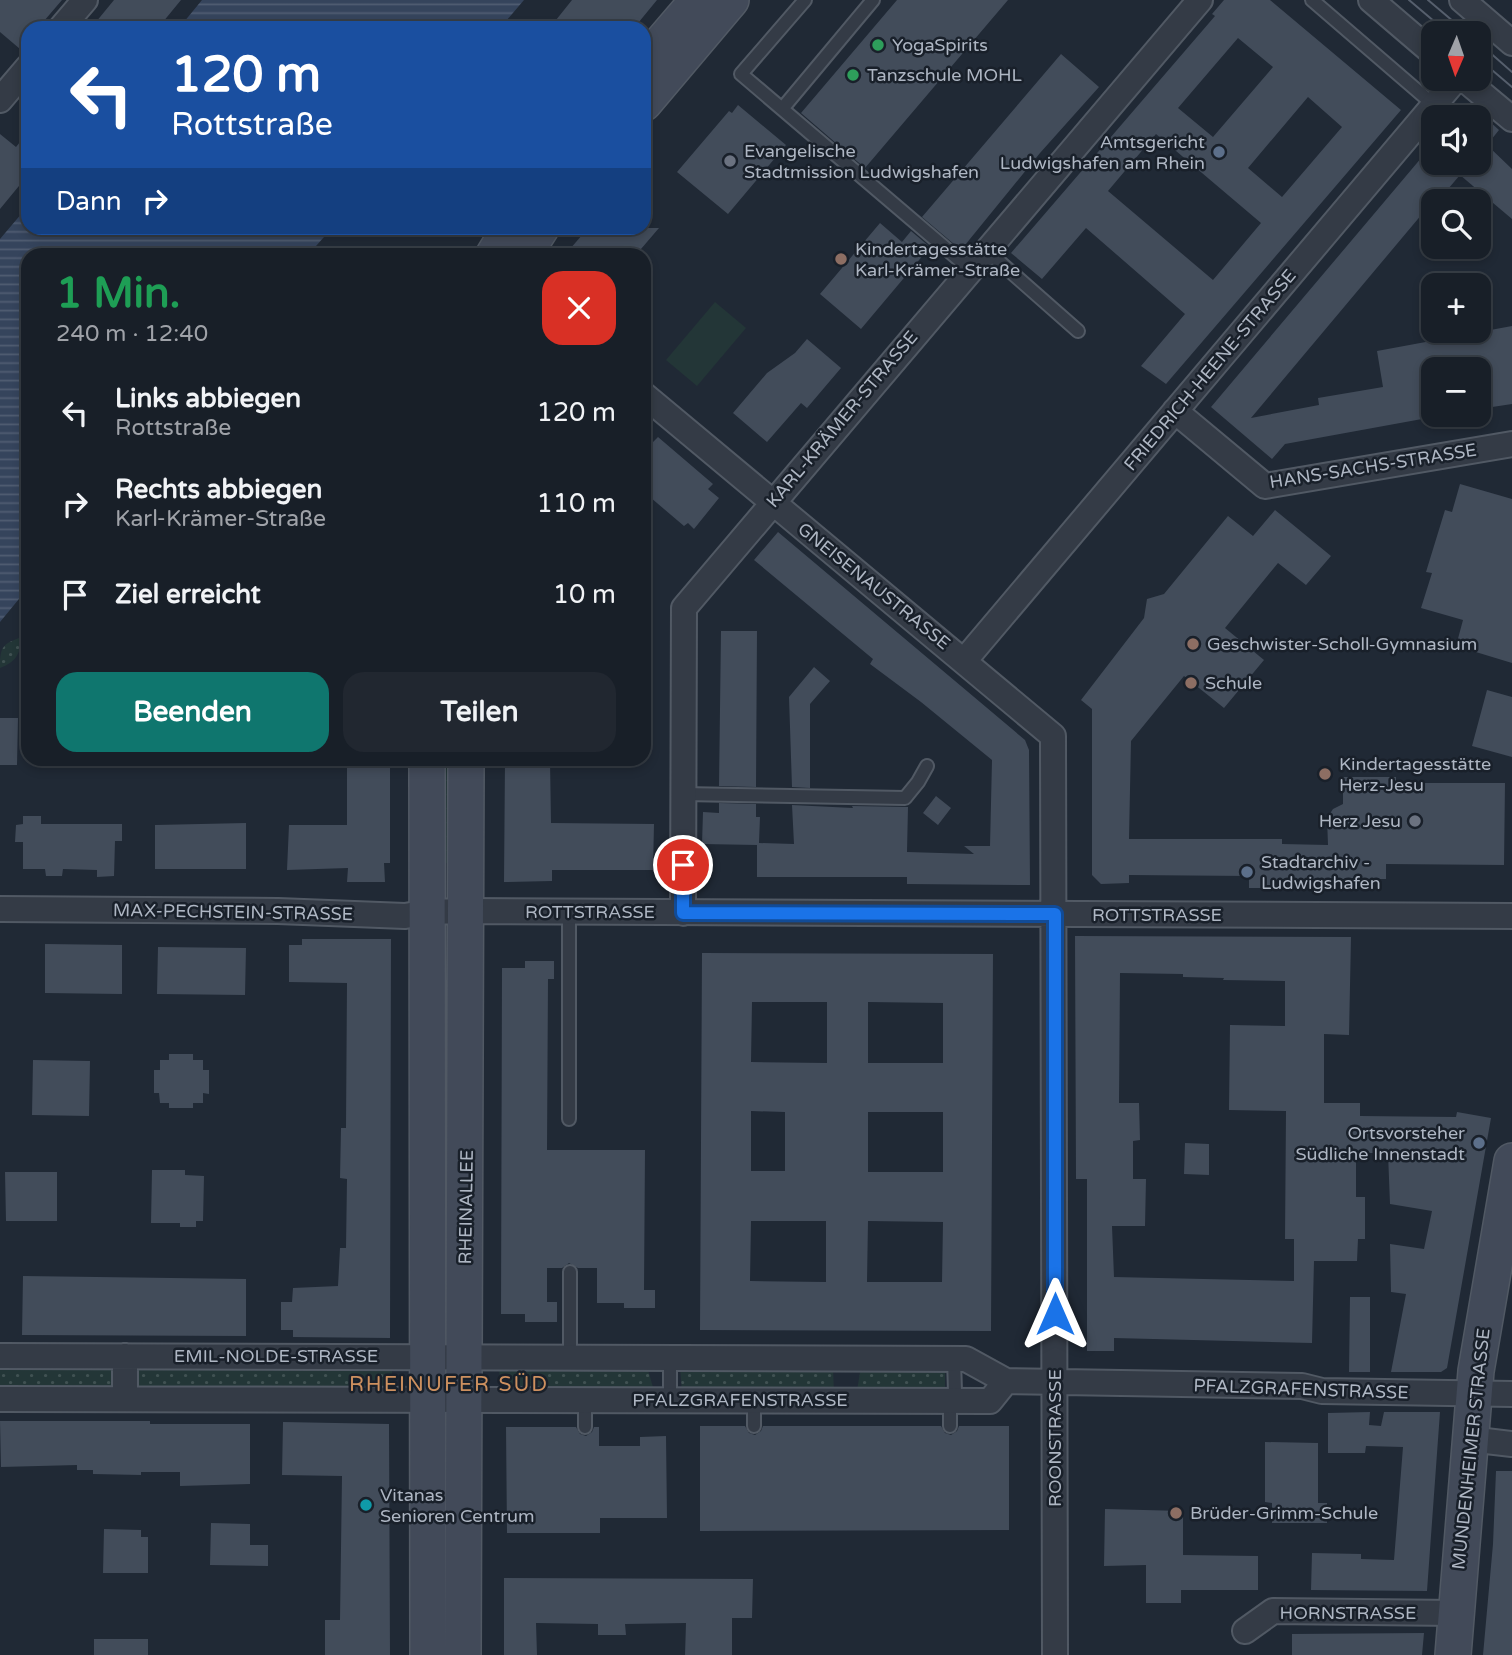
<!DOCTYPE html>
<html lang="de">
<head>
<meta charset="utf-8">
<style>
  body { margin:0; font-family:"Varela Round",sans-serif; background:#212730; color:#f1f3f6; height:100vh; display:flex; flex-direction:column; font-size:26px; white-space:nowrap }
  * { box-sizing:border-box; margin:0 }
  p { font-size:23px; color:#9fa2a8 }
  .icon { flex:none; width:38px; height:38px; fill:none; stroke:currentColor; stroke-width:2; stroke-linecap:round; stroke-linejoin:round }
  .map { position:relative; flex:1; overflow:hidden }
  .details { position:absolute; left:21px; top:248px; width:630px; height:518px; display:flex; flex-direction:column; background:#181f28; border-radius:21px; box-shadow:0 4px 10px #0003,0 0 0 2px #363d45 }
  .details>* { flex:none }
  .hud { position:absolute; left:21px; top:21px; width:630px; height:214px; border-radius:21px; box-shadow:0 4px 10px #0003,0 0 0 2px #363d45; background:#1a4fa0; color:#fff; overflow:hidden }
  .needle { width:46px; rotate:182deg }
  .buttons { position:absolute; left:1421px; top:21px; display:grid; gap:14px }
  .buttons a { display:grid; place-items:center; width:70px; height:70px; border-radius:14px; background:#181f28; box-shadow:0 4px 10px #0003,0 0 0 2px #363d45; font-size:35px }
  .pin { position:absolute; display:grid; place-items:center; width:60px; height:60px; color:#fff; margin:-30px; border:4px solid #fff; border-radius:50%; box-shadow:0 2px 7px #0007 }
  .me { position:absolute; width:77px; margin:-38px; rotate:0deg; stroke-linejoin:round; filter:drop-shadow(0 0 5px #0008) }
  .turn { display:flex; align-items:center; gap:24px; height:147px; padding:0 35px; font-size:32px }
  .turn .icon { width:91px; height:91px; stroke-width:2.5 }
  .turn b { display:block; font-size:49px; line-height:60px }
  .then { display:flex; align-items:center; height:66px; padding:0 35px; background:#0003; gap:14px; font-size:26px }
  .round { display:grid; place-items:center; flex:none; width:74px; height:74px; border-radius:21px; background:#212730 }
  .overview { display:flex; align-items:center; justify-content:space-between; height:119px; padding:0 35px }
  h1 { font-size:42px; font-weight:800; line-height:52px; color:#1e9e55 }
  .button { display:flex; gap:14px; margin-top:auto; padding:14px 35px }
  .button a { flex:1; height:80px; border-radius:21px; background:#0f766e; color:#fff; font-size:28px; font-weight:800; line-height:80px; text-align:center }
  .button a+a { background:#212730; color:#f1f3f6 }
  ul { padding:0; list-style:none }
  li { display:flex; align-items:center; gap:21px; height:91px; padding:0 35px }
  li div { flex:1 }
  li b { display:block; font-size:26px }
  li em { font-style:normal }
  .map>svg:first-child { display:block }
  .green { fill:url(#green-dots) }
  .pitch { fill:#233637 }
  .water { fill:url(#water-rules) }
  .building { fill:#424c5a; fill-rule:evenodd }
  .lines { fill:none; stroke-linecap:round; stroke-linejoin:round }
  .lane-casing { stroke:#515964; stroke-width:16 }
  .street-casing { stroke:#515964; stroke-width:28 }
  .secondary-casing { stroke:#515964; stroke-width:38 }
  .lane { stroke:#343b46; stroke-width:12 }
  .street { stroke:#343b46; stroke-width:24 }
  .secondary { stroke:#424a59; stroke-width:35 }
  .tram { stroke:#565f6d; stroke-width:2 }
  .route-casing { stroke:#114b97; stroke-width:18 }
  .route { stroke:#1a73e8; stroke-width:12 }
  .leisure-dot { fill:#2e9e5b; stroke:#19202a; stroke-width:2.5 }
  .service-dot { fill:#5c6f8a; stroke:#19202a; stroke-width:2.5 }
  .worship-dot { fill:#6b7280; stroke:#19202a; stroke-width:2.5 }
  .education-dot { fill:#8d6e63; stroke:#19202a; stroke-width:2.5 }
  .culture-dot { fill:#0f9aa8; stroke:#19202a; stroke-width:2.5 }
  .labels { text-anchor:middle; dominant-baseline:central; stroke-width:5; stroke-linejoin:round; paint-order:stroke }
  .poi-label { font-size:18px; fill:#aeb6c3; stroke:#19202a; text-anchor:start }
  .street-label { font-size:18px; fill:#aeb6c3; stroke:#19202a }
  .quarter-label { font-size:21px; letter-spacing:2px; fill:#cd905f; stroke:#19202a }
</style>
</head>
<body>
<div class="map">
<svg width="1512" height="1655" viewBox="0 0 1512 1655">
  <defs>
    <pattern id="green-dots" width="8" height="8" patternUnits="userSpaceOnUse" patternTransform="scale(1.75)"><rect width="8" height="8" fill="#233637"/><path d="M2 2h.1M6 6h.1" fill="none" stroke="#405152" stroke-width="1.8" stroke-linecap="round"/></pattern>
    <pattern id="water-rules" width="6" height="5" patternUnits="userSpaceOnUse" patternTransform="scale(1.75)"><rect width="6" height="5" fill="#35445c"/><path d="M0 2.5h6" fill="none" stroke="#505d72"/></pattern>
  </defs>
  <rect width="100%" height="100%" fill="#202935"/>
  <path class="green" d="M 22,637 C 20,654 16,662 0,668 C 0,647 2,644 22,637 Z
    M 438,760 L 458,760 L 458,863 L 438,863 Z
    M 0,1364 L 114,1364 L 114,1390 L 0,1390 Z
    M 135,1365 L 392,1365 L 392,1390 L 135,1390 Z
    M 861,1366 L 945,1367 L 945,1390 L 857,1391 Z
    M 680,1367 L 833,1369 L 834,1393 L 682,1392 Z
    M 499,1369 L 648,1370 L 654,1391 L 501,1390 Z"/>
  <path class="pitch" d="M 715,302 L 746,328 L 697,386 L 666,360 Z"/>
  <path class="water" d="M 202,0 L 524,0 L 500,28 L 179,28 Z
    M 28,206 L 28,228 L 332,228 L 308,255 L 28,256 L 28,588 L 0,622 L 0,239 Z"/>
  <path class="building" d="M 0,0 L 62,0 L 38,28 L 28,28 L 28,40 L 20,49 L 0,32 Z
    M 114,0 L 181,0 L 158,28 L 91,28 Z
    M 572,0 L 657,0 L 634,28 L 566,28 L 556,20 Z
    M 897,0 L 1008,0 L 865,168 L 801,113 Z
    M 1224,0 L 1270,0 L 1401,110 L 1166,384 L 1141,366 L 1185,314 L 1086,228 L 1042,279 L 1011,253 L 1215,16 L 1212,14 ZM 1238,38 L 1273,67 L 1213,137 L 1178,108 ZM 1308,97 L 1342,127 L 1282,197 L 1248,168 ZM 1156,134 L 1261,223 L 1213,280 L 1108,191 Z
    M 1061,54 L 1099,87 L 1040,153 L 961,250 L 922,217 Z
    M 738,105 L 786,145 L 728,214 L 677,172 L 729,111 L 732,113 Z
    M 1479,112 L 1499,130 L 1487,145 L 1512,169 L 1512,219 L 1460,175 L 1448,189 L 1447,188 L 1433,201 L 1251,418 L 1319,405 L 1318,398 L 1383,387 L 1377,351 L 1512,326 L 1512,404 L 1479,409 L 1479,369 L 1433,369 L 1433,417 L 1285,444 L 1272,459 L 1211,407 L 1433,144 L 1433,163 L 1479,163 Z
    M 28,132 L 28,175 L 0,209 L 0,134 L 16,147 Z
    M 880,223 L 902,242 L 911,231 L 930,247 L 861,329 L 820,294 Z
    M 588,228 L 659,228 L 635,256 L 564,256 Z
    M 807,339 L 841,368 L 807,408 L 801,403 L 767,442 L 733,413 L 767,373 L 795,353 Z
    M 644,435 L 652,443 L 658,437 L 713,484 L 708,489 L 719,498 L 694,529 L 688,523 L 684,526 L 644,492 Z
    M 1460,484 L 1512,499 L 1512,663 L 1456,646 L 1463,620 L 1421,608 L 1432,573 L 1426,572 L 1445,510 L 1452,512 Z
    M 1275,510 L 1331,556 L 1306,585 L 1278,563 L 1225,628 L 1264,660 L 1224,708 L 1184,676 L 1131,741 L 1129,839 L 1282,839 L 1282,844 L 1328,845 L 1327,818 L 1333,809 L 1343,804 L 1343,777 L 1396,777 L 1396,783 L 1505,783 L 1504,865 L 1386,864 L 1386,879 L 1282,879 L 1282,888 L 1249,888 L 1249,876 L 1129,875 L 1129,883 L 1101,884 L 1092,875 L 1092,709 L 1081,700 L 1144,618 L 1147,599 L 1164,594 L 1228,516 L 1253,536 Z
    M 778,532 L 1025,740 L 1029,750 L 1030,885 L 907,884 L 907,877 L 757,877 L 757,845 L 702,844 L 703,812 L 719,813 L 719,803 L 756,804 L 756,817 L 760,817 L 759,843 L 794,844 L 792,805 L 853,808 L 852,806 L 908,807 L 907,852 L 974,854 L 964,846 L 990,846 L 992,760 L 921,702 L 870,664 L 873,659 L 754,560 Z
    M 721,631 L 757,631 L 756,787 L 719,786 Z
    M 814,667 L 830,681 L 810,704 L 810,788 L 792,787 L 789,697 Z
    M 1487,690 L 1512,697 L 1512,757 L 1472,746 Z
    M 0,718 L 18,718 L 17,765 L 0,765 Z
    M 347,760 L 390,760 L 390,863 L 384,863 L 385,882 L 347,882 L 348,868 L 287,870 L 289,825 L 347,825 Z
    M 505,760 L 550,760 L 551,823 L 654,824 L 653,870 L 552,870 L 552,881 L 504,882 Z
    M 936,796 L 951,808 L 938,825 L 923,813 Z
    M 23,816 L 41,816 L 41,824 L 122,824 L 122,841 L 115,841 L 114,876 L 97,877 L 97,870 L 63,869 L 62,876 L 46,876 L 45,869 L 23,869 L 23,842 L 15,842 L 16,825 L 23,824 Z
    M 246,823 L 246,869 L 155,869 L 155,825 Z
    M 1075,936 L 1351,937 L 1349,1035 L 1324,1034 L 1324,1103 L 1360,1103 L 1360,1116 L 1456,1117 L 1457,1112 L 1491,1118 L 1447,1368 L 1441,1372 L 1391,1372 L 1406,1294 L 1391,1292 L 1390,1244 L 1424,1249 L 1432,1211 L 1390,1204 L 1388,1153 L 1356,1153 L 1356,1197 L 1365,1197 L 1365,1239 L 1358,1239 L 1357,1261 L 1314,1261 L 1312,1343 L 1114,1338 L 1114,1351 L 1087,1351 L 1087,1179 L 1076,1179 ZM 1120,973 L 1183,974 L 1183,977 L 1224,978 L 1223,980 L 1285,981 L 1285,1026 L 1230,1025 L 1229,1110 L 1286,1111 L 1285,1239 L 1294,1239 L 1294,1281 L 1114,1277 L 1112,1226 L 1145,1226 L 1146,1179 L 1133,1179 L 1133,1141 L 1140,1140 L 1139,1103 L 1119,1103 Z
    M 302,939 L 391,939 L 390,1338 L 293,1337 L 293,1330 L 281,1330 L 281,1302 L 292,1302 L 293,1288 L 338,1286 L 340,1248 L 346,1248 L 347,1179 L 340,1178 L 341,1128 L 346,1128 L 347,983 L 289,982 L 289,945 L 302,945 Z
    M 45,944 L 122,945 L 122,994 L 45,993 Z
    M 158,947 L 246,948 L 245,995 L 157,994 Z
    M 702,953 L 993,954 L 991,1331 L 700,1330 ZM 752,1002 L 827,1002 L 827,1063 L 751,1062 ZM 868,1002 L 943,1003 L 943,1063 L 868,1063 ZM 751,1111 L 785,1112 L 785,1171 L 751,1171 ZM 868,1112 L 943,1112 L 943,1172 L 868,1172 ZM 751,1221 L 826,1221 L 826,1282 L 750,1281 ZM 868,1221 L 943,1222 L 942,1282 L 867,1282 Z
    M 525,961 L 554,961 L 554,979 L 548,979 L 547,1150 L 645,1150 L 644,1290 L 655,1290 L 655,1308 L 624,1308 L 624,1303 L 597,1303 L 597,1268 L 578,1268 L 569,1263 L 562,1268 L 547,1268 L 547,1302 L 557,1302 L 557,1322 L 525,1322 L 525,1314 L 501,1314 L 502,968 L 525,968 Z
    M 169,1054 L 193,1054 L 193,1060 L 203,1060 L 203,1070 L 209,1070 L 209,1094 L 203,1093 L 203,1103 L 193,1103 L 193,1108 L 169,1108 L 169,1103 L 160,1103 L 159,1093 L 154,1093 L 154,1070 L 160,1070 L 160,1060 L 169,1060 Z
    M 33,1060 L 90,1061 L 89,1116 L 32,1115 Z
    M 1185,1143 L 1209,1144 L 1209,1175 L 1184,1174 Z
    M 152,1170 L 185,1170 L 185,1175 L 204,1176 L 203,1221 L 196,1221 L 196,1227 L 180,1227 L 180,1223 L 151,1223 Z
    M 5,1172 L 57,1172 L 57,1221 L 6,1221 Z
    M 23,1276 L 246,1279 L 246,1336 L 22,1335 Z
    M 1350,1297 L 1370,1297 L 1370,1372 L 1349,1372 Z
    M 1370,1412 L 1369,1425 L 1381,1426 L 1384,1412 L 1440,1412 L 1427,1591 L 1311,1590 L 1312,1553 L 1361,1554 L 1361,1559 L 1394,1560 L 1403,1447 L 1366,1446 L 1365,1453 L 1328,1453 L 1328,1413 Z
    M 0,1421 L 150,1421 L 150,1424 L 250,1424 L 250,1484 L 180,1486 L 180,1472 L 141,1472 L 141,1475 L 93,1474 L 93,1470 L 77,1470 L 77,1465 L 1,1467 Z
    M 283,1422 L 389,1424 L 390,1655 L 325,1655 L 325,1620 L 340,1620 L 342,1476 L 282,1475 Z
    M 700,1426 L 745,1426 L 749,1433 L 755,1435 L 761,1431 L 763,1426 L 941,1426 L 945,1433 L 951,1435 L 957,1431 L 959,1426 L 1009,1426 L 1009,1530 L 700,1531 Z
    M 506,1427 L 576,1427 L 580,1434 L 586,1436 L 592,1432 L 594,1427 L 599,1427 L 599,1446 L 640,1446 L 640,1437 L 666,1436 L 667,1518 L 600,1518 L 600,1533 L 507,1533 Z
    M 1265,1442 L 1318,1443 L 1318,1503 L 1327,1503 L 1327,1523 L 1272,1523 L 1272,1503 L 1265,1502 Z
    M 1496,1471 L 1512,1471 L 1512,1655 L 1483,1655 L 1493,1544 Z
    M 1105,1509 L 1183,1511 L 1183,1555 L 1258,1556 L 1258,1590 L 1181,1590 L 1181,1603 L 1146,1603 L 1146,1565 L 1104,1566 Z
    M 211,1523 L 250,1524 L 250,1545 L 268,1545 L 268,1566 L 210,1565 Z
    M 104,1529 L 141,1530 L 141,1537 L 148,1537 L 148,1573 L 103,1573 Z
    M 504,1578 L 753,1579 L 752,1618 L 732,1618 L 732,1655 L 685,1655 L 686,1623 L 625,1624 L 626,1635 L 598,1635 L 598,1624 L 536,1623 L 537,1655 L 504,1655 Z
    M 1424,1633 L 1422,1655 L 1292,1655 L 1292,1634 Z
    M 94,1639 L 148,1639 L 148,1655 L 94,1655 Z"/>
  <g class="lines">
    <g class="lane-casing">
      <path id="lane" d="M 805,0 L 741,74 L 970,269
        M 1312,0 L 1434,105
        M 782,109 L 873,0
        M 986,250 L 1078,331
        M 683,794 L 905,798 L 918,782 L 927,766
        M 569,1119 L 569,912
        M 570,1272 L 570,1358
        M 670,1400 L 670,1358
        M 754,1400 L 754,1426
        M 950,1426 L 950,1400 L 955,1392 L 954,1359
        M 585,1427 L 585,1400"/>
    </g>
    <g class="street-casing">
      <path id="street" d="M 1371,0 L 1433,53
        M 1462,0 L 1512,43
        M 61,28 L 85,0
        M 1464,79 L 1512,119
        M 0,100 L 28,67
        M 644,395 L 1053,736 L 1055,1655
        M 1175,411 L 1265,486 L 1512,444
        M 964,661 L 1456,79
        M 0,909 L 278,911 L 405,916 L 428,912 L 465,911 L 1512,916
        M 683,913 L 684,608 L 1200,0
        M 0,1356 L 966,1359 L 1006,1381 L 1302,1386 L 1322,1391 L 1512,1394
        M 125,1356 L 125,1398
        M 0,1399 L 990,1401 L 1006,1381
        M 1469,1439 L 1512,1444
        M 1245,1631 L 1273,1611 L 1456,1613"/>
    </g>
    <g class="secondary-casing">
      <path id="secondary" d="M 644,63 L 698,0
        M 644,103 L 731,0
        M 493,256 L 510,228
        M 523,256 L 541,228
        M 427,760 L 428,1655
        M 463,1655 L 466,760
        M 1453,1655 L 1476,1371 L 1512,1161"/>
    </g>
    <use href="#lane" class="lane"/>
    <use href="#street" class="street"/>
    <use href="#secondary" class="secondary"/>
    <path class="tram" d="M 1409,0 L 1448,33
      M 1428,0 L 1467,33
      M 1479,43 L 1512,72
      M 1479,59 L 1512,87"/>
  </g>
  <g class="lines">
    <g class="route-casing">
      <path id="route" d="M 683,865 L 683,913 L 1055,914 L 1055,1314"/>
    </g>
    <use href="#route" class="route"/>
  </g>
  <g class="leisure-dot">
    <circle cx="878" cy="45" r="7"/>
    <circle cx="853" cy="75" r="7"/>
  </g>
  <g class="service-dot">
    <circle cx="1219" cy="152" r="7"/>
    <circle cx="1247" cy="872" r="7"/>
    <circle cx="1479" cy="1143" r="7"/>
  </g>
  <g class="worship-dot">
    <circle cx="730" cy="161" r="7"/>
    <circle cx="1415" cy="821" r="7"/>
  </g>
  <g class="education-dot">
    <circle cx="841" cy="259" r="7"/>
    <circle cx="1193" cy="644" r="7"/>
    <circle cx="1191" cy="683" r="7"/>
    <circle cx="1325" cy="774" r="7"/>
    <circle cx="1176" cy="1513" r="7"/>
  </g>
  <circle class="culture-dot" cx="366" cy="1505" r="7"/>
  <g class="labels">
    <g class="poi-label">
      <text x="892" y="45">YogaSpirits</text>
      <text x="867" y="75">Tanzschule MOHL</text>
      <text x="1205" y="142" text-anchor="end">Amtsgericht<tspan x="1205" dy="21">Ludwigshafen am Rhein</tspan></text>
      <text x="744" y="151">Evangelische<tspan x="744" dy="21">Stadtmission Ludwigshafen</tspan></text>
      <text x="855" y="249">Kindertagesstätte<tspan x="855" dy="21">Karl-Krämer-Straße</tspan></text>
      <text x="1207" y="644">Geschwister-Scholl-Gymnasium</text>
      <text x="1205" y="683">Schule</text>
      <text x="1339" y="764">Kindertagesstätte<tspan x="1339" dy="21">Herz-Jesu</tspan></text>
      <text x="1401" y="821" text-anchor="end">Herz Jesu</text>
      <text x="1261" y="862">Stadtarchiv -<tspan x="1261" dy="21">Ludwigshafen</tspan></text>
      <text x="1465" y="1133" text-anchor="end">Ortsvorsteher<tspan x="1465" dy="21">Südliche Innenstadt</tspan></text>
      <text x="380" y="1495">Vitanas<tspan x="380" dy="21">Senioren Centrum</tspan></text>
      <text x="1190" y="1513">Brüder-Grimm-Schule</text>
    </g>
    <g class="street-label">
      <text transform="translate(1210 370) rotate(-50)">FRIEDRICH-HEENE-STRASSE</text>
      <text transform="translate(842 419) rotate(-50)">KARL-KRÄMER-STRASSE</text>
      <text transform="translate(1373 466) rotate(-9)">HANS-SACHS-STRASSE</text>
      <text transform="translate(874 586) rotate(39)">GNEISENAUSTRASSE</text>
      <text transform="translate(233 912) rotate(1)">MAX-PECHSTEIN-STRASSE</text>
      <text x="590" y="912">ROTTSTRASSE</text>
      <text x="1157" y="915">ROTTSTRASSE</text>
      <text transform="translate(466 1207) rotate(-89)">RHEINALLEE</text>
      <text x="276" y="1356">EMIL-NOLDE-STRASSE</text>
      <text transform="translate(1301 1389) rotate(2)">PFALZGRAFENSTRASSE</text>
      <text x="740" y="1400">PFALZGRAFENSTRASSE</text>
      <text transform="translate(1055 1438) rotate(-90)">ROONSTRASSE</text>
      <text transform="translate(1471 1449) rotate(-84)">MUNDENHEIMER STRASSE</text>
      <text x="1348" y="1613">HORNSTRASSE</text>
    </g>
    <g class="quarter-label">
      <text x="449" y="1384">RHEINUFER SÜD</text>
    </g>
  </g>
</svg>
<div class="buttons">
<a><svg class="needle" viewBox="-14 -14 28 28"><path d="M0-13l5 13h-10z" fill="#e53935"/><path d="M0 13l5-13h-10z" fill="#9fa2a8"/></svg></a>
<a><svg class="icon" aria-label="sound" viewBox="0 0 24 24"><path d="M4 9h4l5-4v14l-5-4H4zM17 9q2 3 0 6"/></svg></a>
<a><svg class="icon" aria-label="search" viewBox="0 0 24 24"><circle cx="10" cy="10" r="6"/><path d="M15 15l6 6"/></svg></a>
<a>+</a>
<a>−</a>
</div>
<div class="pin" style="left:683px;top:865px;background:#d93025"><svg class="icon" aria-label="arrive" viewBox="0 0 24 24"><path d="M6 21V4h12l-3 4 3 4H6"/></svg></div>
<svg class="me" style="left:1055px;top:1314px" viewBox="-20 -20 40 40"><path d="M0-17L14 15 0 8-14 15z" fill="#1a73e8" stroke="#fff" stroke-width="4"/></svg>
<div class="hud">
<div class="turn"><svg class="icon" aria-label="left" viewBox="0 0 24 24"><path d="M17 20v-9H6M10 6l-5 5 5 5"/></svg><div><b>120 m</b>Rottstraße</div></div>
<div class="then">Dann<svg class="icon" aria-label="right" viewBox="0 0 24 24"><path d="M7 20v-9h11M14 6l5 5-5 5"/></svg></div>
</div>
<section class="details">
<div class="overview"><div><h1>1 Min.</h1><p>240 m · 12:40</p></div><a class="round" style="background:#d93025;color:#fff"><svg class="icon" aria-label="close" viewBox="0 0 24 24"><path d="M6 6l12 12M18 6L6 18"/></svg></a></div>
<ul>
<li><svg class="icon" aria-label="left" viewBox="0 0 24 24"><path d="M17 20v-9H6M10 6l-5 5 5 5"/></svg><div><b>Links abbiegen</b><p>Rottstraße</p></div><em>120 m</em></li>
<li><svg class="icon" aria-label="right" viewBox="0 0 24 24"><path d="M7 20v-9h11M14 6l5 5-5 5"/></svg><div><b>Rechts abbiegen</b><p>Karl-Krämer-Straße</p></div><em>110 m</em></li>
<li><svg class="icon" aria-label="arrive" viewBox="0 0 24 24"><path d="M6 21V4h12l-3 4 3 4H6"/></svg><div><b>Ziel erreicht</b></div><em>10 m</em></li>
</ul>
<div class="button"><a>Beenden</a><a>Teilen</a></div>
</section>
</div>
</body>
</html>
